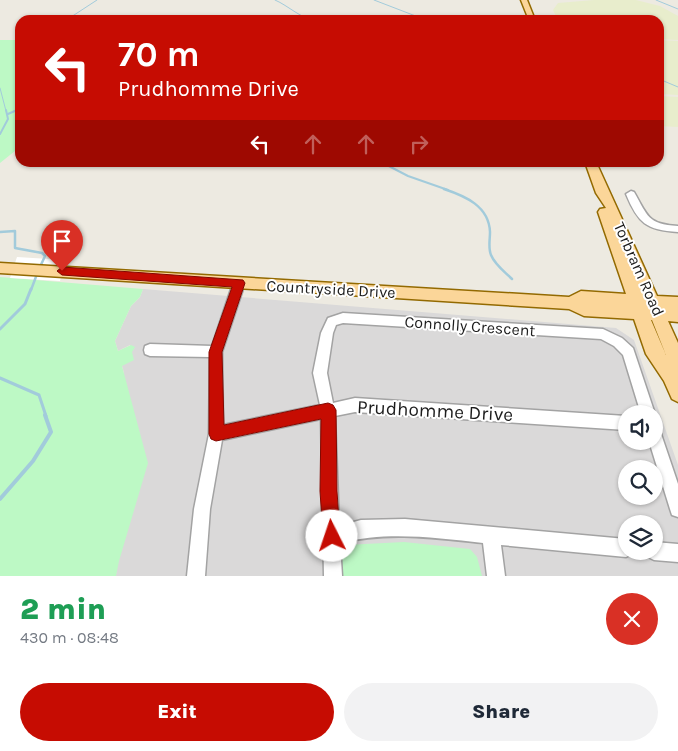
<!DOCTYPE html>
<html lang="en">
<head>
<meta charset="utf-8">
<style>
  body { margin:0; font-family:Karla,sans-serif; background:#f2f2f3; color:#1f2937; height:100vh; display:flex; flex-direction:column; font-size:19px; white-space:nowrap }
  * { box-sizing:border-box; margin:0 }
  p { font-size:16px; color:#747a83 }
  .icon { flex:none; width:28px; height:28px; fill:none; stroke:currentColor; stroke-width:2; stroke-linecap:round; stroke-linejoin:round }
  .map { position:relative; height:576px; overflow:hidden }
  .drawer { display:flex; flex-direction:column; background:#fff; flex:1 }
  .drawer>* { flex:none }
  .guide { position:absolute; left:15px; top:15px; width:649px; height:152px; border-radius:15px; box-shadow:0 1px 4px #0004; background:#c60c02; color:#fff; overflow:hidden }
  .tools { position:absolute; left:618px; top:405px; display:grid; gap:10px }
  .tools a { display:grid; place-items:center; width:45px; height:45px; border-radius:50%; background:#fff; box-shadow:0 1px 4px #0004; font-size:25px }
  .pin { position:absolute; display:grid; place-items:center; width:42px; height:42px; color:#fff; margin:-51px -21px; border-radius:50% 50% 50% 0; rotate:-45deg; box-shadow:0 0 5px #0007 }
  .pin .icon { rotate:45deg }
  .me { position:absolute; width:55px; margin:-28px; rotate:356deg; stroke-linejoin:round; filter:drop-shadow(0 0 4px #0008) }
  .turn { display:flex; align-items:center; gap:18px; height:105px; padding:0 20px; font-size:22px }
  .turn .icon { width:65px; height:65px; stroke-width:2.5 }
  .turn b { display:block; font-size:35px; line-height:42px }
  .lanes { display:flex; align-items:center; height:48px; padding:0 20px; background:#0003; justify-content:center; gap:25px; direction:ltr }
  .lanes .off { opacity:.35 }
  .round { display:grid; place-items:center; flex:none; width:52px; height:52px; border-radius:26px; background:#f2f2f3 }
  .overview { display:flex; align-items:center; justify-content:space-between; height:85px; padding:0 20px }
  h1 { font-size:30px; font-weight:800; line-height:38px; color:#1e9e55 }
  .action { display:flex; gap:10px; margin-top:auto; padding:10px 20px }
  .action a { flex:1; height:58px; border-radius:30px; background:#c60c02; color:#fff; font-size:20px; font-weight:800; line-height:58px; text-align:center }
  .action a+a { background:#f2f2f3; color:#1f2937 }
  .map>svg:first-child { display:block }
  .residential { fill:#dad9d9; fill-rule:evenodd }
  .farmland { fill:#e8edcc }
  .park { fill:#bdf9c5 }
  .pier { fill:#fff }
  .lines { fill:none; stroke-linecap:round; stroke-linejoin:round }
  .stream-far4 { stroke:#a2cbdb; stroke-width:1 }
  .stream-far3 { stroke:#a2cbdb; stroke-width:2 }
  .stream-far2 { stroke:#a2cbdb; stroke-width:2.5 }
  .stream-far1 { stroke:#a2cbdb; stroke-width:3 }
  .stream { stroke:#a2cbdb; stroke-width:4 }
  .minor-casing { stroke:#a3a3a3; stroke-width:3 }
  .major-casing { stroke:#936a01; stroke-width:3 }
  .minor { fill:#fff; fill-rule:evenodd }
  .major { fill:#fbd699; fill-rule:evenodd }
  .route { fill:#c60c02; stroke:#810801 }
  .labels { text-anchor:middle; dominant-baseline:central; stroke-width:4; stroke-linejoin:round; paint-order:stroke }
  .street-label { font-size:16px; fill:#1c1c1c; stroke:#fff }
  .near-street-label { font-size:19px; fill:#1c1c1c; stroke:#fff }
</style>
</head>
<body>
<div class="map">
<svg width="678" height="576" viewBox="0 0 678 576">
  <rect width="100%" height="100%" fill="#edeae1"/>
  <path class="residential" d="M 143,289 L 616,328 L 634,340 L 678,465 L 678,576 L 116,576 L 124,373 L 122,366 L 132,352 L 130,345 L 118,351 L 115,341 L 131,306 L 140,297 ZM 626,414 L 654,414 L 654,441 L 626,441 ZM 626,469 L 654,469 L 654,496 L 626,496 ZM 626,524 L 654,524 L 654,551 L 626,551 Z"/>
  <path class="farmland" d="M 594,0 L 636,0 L 660,6 L 678,16 L 678,40 L 659,39 L 659,20 L 558,20 L 553,10 L 558,3 Z
    M 659,40 L 678,41 L 678,95 L 659,94 Z
    M 659,96 L 678,97 L 678,127 L 659,126 Z"/>
  <path class="park" d="M 0,40 L 20,40 L 20,147 L 0,163 Z
    M 0,277 L 143,289 L 140,297 L 131,306 L 115,341 L 118,351 L 131,345 L 135,347 L 132,352 L 134,360 L 122,366 L 148,463 L 119,561 L 116,576 L 0,576 Z
    M 404,542 L 470,549 L 477,557 L 482,576 L 342,576 C 339,565 335,553 346,545 Z"/>
  <path class="pier" d="M 17,257 L 65,260 L 60,281 L 10,278 Z"/>
  <g class="lines">
    <path class="stream-far4" d="M 275,0 C 289,6 301,19 315,20
      M 374,0 L 426,20
      M 656,0 L 678,9
      M 71,20 L 71,17 L 97,0
      M 659,79 L 678,87
      M 0,88 L 6,111
      M 14,111 L 20,109"/>
    <path class="stream-far3" d="M 8,114 L 17,110
      M 0,134 L 8,119 L 6,110
      M 381,162 L 408,176 L 448,190"/>
    <path class="stream-far2" d="M 444,189 C 465,196 489,206 490,232 C 490,240 488,248 491,255 C 495,265 505,272 512,279
      M 0,232 L 15,231 L 15,248 L 42,253 L 45,256 L 40,267
      M 31,290 L 37,274"/>
    <path class="stream-far1" d="M 0,329 L 25,304 L 31,289
      M 0,378 L 39,395 L 46,416"/>
    <path class="stream" d="M 0,499 L 33,461 L 51,432 L 45,415"/>
    <g class="minor-casing">
      <path id="minor" d="M 631,191 L 634,192 C 648,216 647,224 678,226 L 678,232 C 646,230 638,223 626,194 Z
        M 239,279 L 245,283 L 222,352 L 223,425 L 320,405 L 313,373 L 321,333 L 328,318 L 343,313 L 603,329 L 622,338 L 633,348 L 655,414 L 654,417 L 654,414 L 641,414 L 623,355 L 614,346 L 601,339 L 343,323 L 336,325 L 333,333 L 327,373 L 333,403 L 355,398 L 626,416 L 626,430 L 355,412 L 335,416 L 339,526 L 361,520 L 405,519 L 626,539 L 626,551 L 633,551 L 632,554 L 626,557 L 501,545 L 505,576 L 487,576 L 483,543 C 435,538 388,531 340,543 L 342,576 L 324,576 L 321,419 L 222,440 L 210,509 L 205,576 L 187,576 L 194,509 L 209,434 L 210,357 L 150,356 L 145,354 L 144,350 L 145,346 L 150,344 L 212,346 L 233,283 Z
        M 654,426 L 659,428 L 678,484 L 678,517 L 672,515 L 670,509 L 649,441 L 654,441 Z
        M 654,542 L 678,544 L 678,562 L 654,560 L 648,557 L 645,551 L 654,551 Z"/>
    </g>
    <g class="major-casing">
      <path id="major" d="M 521,0 L 527,0 L 535,20 L 529,20 Z
        M 585,162 L 596,162 L 657,296 L 678,297 L 678,322 L 668,321 L 678,343 L 678,402 L 672,399 L 664,381 L 646,354 L 634,319 L 584,316 L 569,309 L 0,273 L 0,263 L 569,297 L 581,291 L 626,294 L 598,212 L 600,209 L 606,208 L 596,193 ZM 651,320 L 652,320 L 666,355 Z"/>
    </g>
    <use href="#minor" class="minor"/>
    <use href="#major" class="major"/>
  </g>
  <path class="route" d="M 62,267 L 243,280 L 245,283 L 222,352 L 224,425 L 328,403 L 333,405 L 336,410 L 337,491 L 340,536 L 338,542 L 332,544 L 325,542 L 323,536 L 320,491 L 321,419 L 216,441 L 211,439 L 209,434 L 209,352 L 232,287 L 62,275 L 57,271 Z"/>
  <g class="labels">
    <g class="street-label">
      <text transform="translate(639 269) rotate(66)">Torbram Road</text>
      <text transform="translate(331 289) rotate(3)">Countryside Drive</text>
      <text transform="translate(470 326) rotate(4)">Connolly Crescent</text>
    </g>
    <g class="near-street-label">
      <text transform="translate(435 411) rotate(3)">Prudhomme Drive</text>
    </g>
  </g>
</svg>
<div class="tools">
<a><svg class="icon" aria-label="sound" viewBox="0 0 24 24"><path d="M4 9h4l5-4v14l-5-4H4zM17 9q2 3 0 6"/></svg></a>
<a><svg class="icon" aria-label="search" viewBox="0 0 24 24"><circle cx="10" cy="10" r="6"/><path d="M15 15l6 6"/></svg></a>
<a><svg class="icon" aria-label="layers" viewBox="0 0 24 24"><path d="M12 4l9 5-9 5-9-5zM3 14l9 5 9-5"/></svg></a>
</div>
<div class="pin" style="left:62px;top:271px;background:#d93025"><svg class="icon" aria-label="arrive" viewBox="0 0 24 24"><path d="M6 21V4h12l-3 4 3 4H6"/></svg></div>
<svg class="me" style="left:332px;top:536px" viewBox="-20 -20 40 40"><circle r="19" fill="#fff"/><path d="M0-13L10 11 0 6-10 11z" fill="#c60c02"/></svg>
<div class="guide">
<div class="turn"><svg class="icon" aria-label="left" viewBox="0 0 24 24"><path d="M17 20v-9H6M10 6l-5 5 5 5"/></svg><div><b>70 m</b>Prudhomme Drive</div></div>
<div class="lanes"><svg class="icon" aria-label="left" viewBox="0 0 24 24"><path d="M17 20v-9H6M10 6l-5 5 5 5"/></svg><svg class="icon off" aria-label="ahead" viewBox="0 0 24 24"><path d="M12 20V5M6 11l6-6 6 6"/></svg><svg class="icon off" aria-label="ahead" viewBox="0 0 24 24"><path d="M12 20V5M6 11l6-6 6 6"/></svg><svg class="icon off" aria-label="right" viewBox="0 0 24 24"><path d="M7 20v-9h11M14 6l5 5-5 5"/></svg></div>
</div>
</div>
<section class="drawer">
<div class="overview"><div><h1>2 min</h1><p>430 m · 08:48</p></div><a class="round" style="background:#d93025;color:#fff"><svg class="icon" aria-label="close" viewBox="0 0 24 24"><path d="M6 6l12 12M18 6L6 18"/></svg></a></div>
<div class="action"><a>Exit</a><a>Share</a></div>
</section>
</body>
</html>
